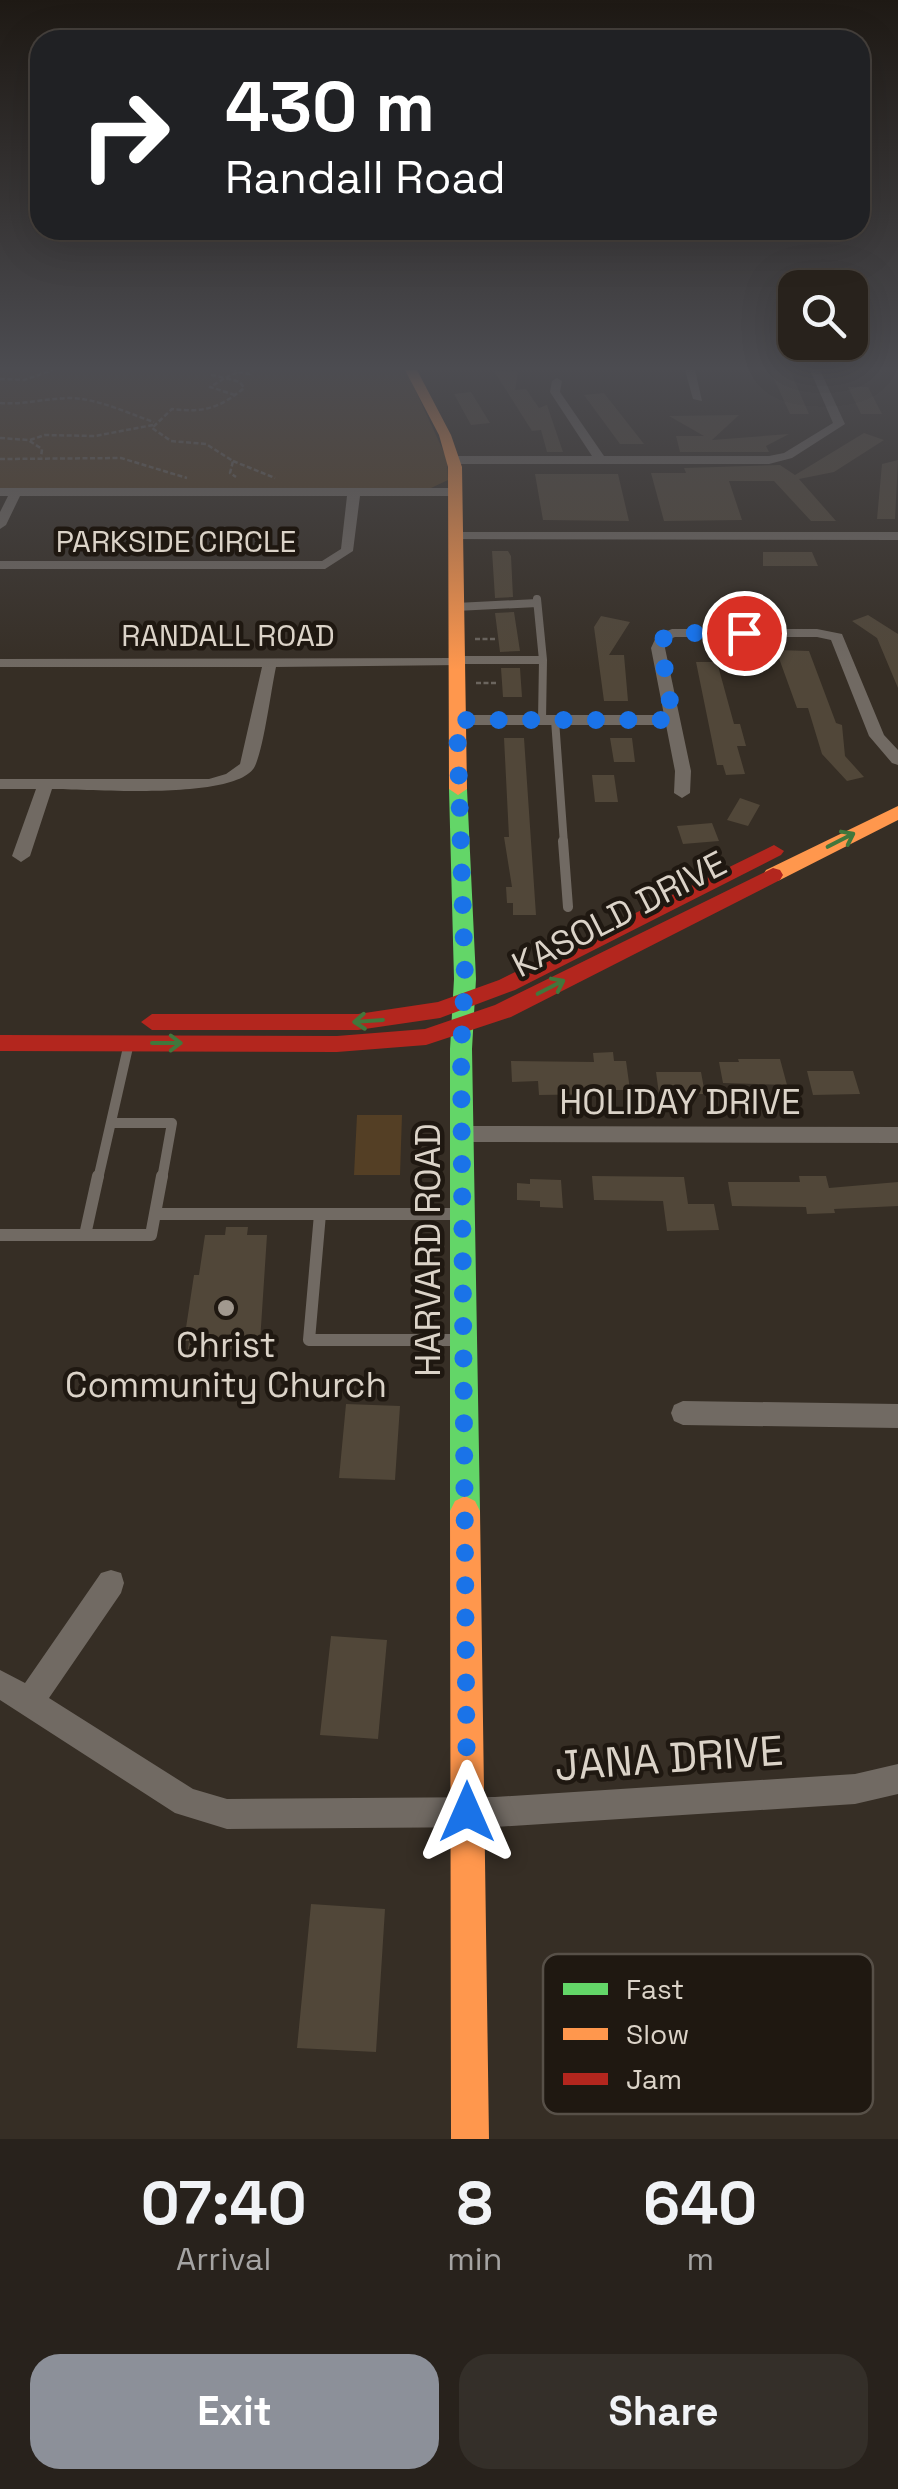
<!DOCTYPE html>
<html lang="en">
<head>
<meta charset="utf-8">
<style>
  body { margin:0; font-family:"Space Grotesk",sans-serif; background:#342f29; color:#f1f3f6; height:100vh; display:flex; flex-direction:column; font-size:38px; white-space:nowrap }
  * { box-sizing:border-box; margin:0 }
  p { font-size:32px; color:#a5a4a3 }
  .icon { flex:none; width:55px; height:55px; fill:none; stroke:currentColor; stroke-width:2; stroke-linecap:round; stroke-linejoin:round }
  .map { position:relative; height:2139px; overflow:hidden }
  .panel { display:flex; flex-direction:column; background:#28221c; flex:1 }
  .panel>* { flex:none }
  .banner { position:absolute; left:30px; top:30px; width:840px; height:210px; border-radius:30px; box-shadow:0 10px 40px #0002,0 0 0 2px #443f3b; background:#202124; color:#fff; overflow:hidden }
  .controls { position:absolute; left:778px; top:270px; display:grid; gap:20px }
  .controls a { display:grid; place-items:center; width:90px; height:90px; border-radius:20px; background:#28221c; box-shadow:0 10px 40px #0002,0 0 0 2px #443f3b; font-size:50px }
  .pin { position:absolute; display:grid; place-items:center; width:85px; height:85px; color:#fff; margin:-42px; border:5px solid #fff; border-radius:50%; box-shadow:0 2px 10px #0007 }
  .me { position:absolute; width:110px; margin:-55px; rotate:0deg; stroke-linejoin:round; filter:drop-shadow(0 0 8px #0008) }
  .turn { display:flex; align-items:center; gap:35px; height:210px; padding:0 30px; font-size:45px }
  .turn .icon { width:130px; height:130px; stroke-width:2.5 }
  .turn b { display:block; font-size:70px; line-height:85px }
  .eta { display:flex; justify-content:space-evenly; align-items:center; height:170px; text-align:center }
  .eta b { font-size:60px; font-weight:800; line-height:70px }
  .action { display:flex; gap:20px; margin-top:auto; padding:20px 30px }
  .action a { flex:1; height:115px; border-radius:30px; background:#8c9099; color:#fff; font-size:40px; font-weight:800; line-height:115px; text-align:center }
  .action a+a { background:#342f29; color:#f1f3f6 }
  .map>svg:first-child { display:block }
  .green { fill:#543f25 }
  .building { fill:#514739 }
  .lines { fill:none; stroke-linecap:round; stroke-linejoin:round }
  .path { stroke:#6b655e; stroke-width:2.5; stroke-dasharray:5 2.5; stroke-linecap:butt }
  .lane-far2 { stroke:#716a63; stroke-width:8 }
  .lane-far1 { stroke:#716a63; stroke-width:10 }
  .lane { stroke:#716a63; stroke-width:12 }
  .street { fill:#716a63; fill-rule:evenodd }
  .fast { fill:#63d668; fill-rule:evenodd }
  .slow { fill:#ff974d; fill-rule:evenodd }
  .jam { fill:#b3261e; fill-rule:evenodd }
  .oneway { stroke:#41773c }
  .route { stroke:#1a73e8; stroke-width:18; stroke-dasharray:0 32.4 }
  .poi-dot { fill:#a1998f; stroke:#1f1811; stroke-width:4 }
  .labels { text-anchor:middle; dominant-baseline:central; stroke-width:9; stroke-linejoin:round; paint-order:stroke }
  .far-street-label { font-size:30px; fill:#dbd3c8; stroke:#1f1811 }
  .street-label { font-size:35px; fill:#dbd3c8; stroke:#1f1811 }
  .poi-label { font-size:35px; fill:#dbd3c8; stroke:#1f1811 }
  .near-street-label { font-size:42px; fill:#dbd3c8; stroke:#1f1811 }
  .key { fill:#1f1811; stroke:#575048; stroke-width:2.5 }
  .key-label { font-size:28px; fill:#dbd3c8 }
</style>
</head>
<body>
<div class="map">
<svg width="898" height="2139" viewBox="0 0 898 2139">
  <rect width="100%" height="100%" fill="#362e25"/>
  <path class="green" d="M 0,370 L 406,370 L 447,459 L 448,480 L 431,488 L 0,489 Z
    M 357,1115 L 402,1115 L 400,1175 L 354,1175 Z"/>
  <path class="building" d="M 770,370 L 791,373 L 809,414 L 790,414 Z
    M 494,371 L 518,372 L 515,390 L 526,389 L 539,408 L 547,405 L 563,452 L 547,452 L 541,430 L 532,431 Z
    M 848,387 L 868,387 L 882,414 L 861,414 Z
    M 471,392 L 490,423 L 471,425 L 454,394 Z
    M 604,393 L 644,444 L 620,444 L 584,395 Z
    M 739,415 L 712,440 L 789,434 L 766,446 L 769,452 L 680,452 L 676,436 L 704,436 L 669,416 Z
    M 864,433 L 884,440 L 834,472 L 799,479 L 836,521 L 811,521 L 774,481 L 729,481 L 742,520 L 664,521 L 651,473 L 686,473 L 684,468 L 780,465 L 795,475 Z
    M 898,460 L 895,519 L 877,519 L 882,464 Z
    M 535,474 L 618,474 L 629,521 L 543,520 Z
    M 492,551 L 508,551 L 511,556 L 513,597 L 495,598 Z
    M 763,552 L 812,552 L 818,566 L 763,566 Z
    M 514,612 L 520,651 L 500,652 L 495,613 Z
    M 868,615 L 898,634 L 898,688 L 877,638 L 852,621 Z
    M 601,616 L 630,622 L 609,655 L 624,655 L 628,701 L 604,701 L 594,627 Z
    M 776,650 L 809,651 L 836,723 L 842,725 L 845,756 L 864,777 L 847,781 L 822,754 L 808,708 L 797,708 Z
    M 696,662 L 717,662 L 734,724 L 740,724 L 746,746 L 737,746 L 745,774 L 726,775 L 723,765 L 717,765 Z
    M 501,668 L 520,668 L 522,697 L 503,697 Z
    M 504,738 L 524,738 L 536,915 L 513,915 L 513,903 L 507,903 L 506,887 L 512,887 L 504,837 L 509,837 Z
    M 610,738 L 632,738 L 635,762 L 614,762 Z
    M 592,775 L 614,775 L 618,802 L 595,802 Z
    M 740,798 L 760,805 L 748,826 L 727,820 Z
    M 712,823 L 719,841 L 683,844 L 677,826 Z
    M 613,1052 L 614,1061 L 626,1061 L 630,1090 L 603,1090 L 604,1094 L 539,1095 L 538,1081 L 512,1082 L 511,1061 L 594,1062 L 593,1053 Z
    M 738,1059 L 780,1059 L 787,1085 L 723,1083 L 719,1062 L 739,1062 Z
    M 807,1071 L 853,1071 L 860,1094 L 813,1095 Z
    M 656,1072 L 701,1072 L 705,1094 L 659,1094 Z
    M 592,1176 L 684,1177 L 688,1204 L 714,1204 L 719,1230 L 667,1231 L 663,1201 L 594,1200 Z
    M 799,1176 L 826,1176 L 829,1188 L 898,1182 L 898,1206 L 834,1209 L 835,1213 L 807,1214 L 806,1207 L 732,1206 L 728,1182 L 800,1182 Z
    M 530,1179 L 561,1180 L 563,1208 L 540,1207 L 540,1201 L 517,1200 L 517,1183 L 530,1184 Z
    M 226,1227 L 248,1227 L 247,1235 L 267,1235 L 260,1342 L 239,1342 L 238,1349 L 188,1349 L 189,1341 L 184,1341 L 194,1275 L 199,1275 L 205,1235 L 225,1235 Z
    M 346,1404 L 400,1406 L 395,1480 L 339,1478 Z
    M 331,1636 L 387,1640 L 378,1739 L 320,1735 Z
    M 311,1904 L 385,1909 L 376,2052 L 297,2048 Z"/>
  <g class="lines">
    <path class="path" d="M 238,372 L 250,374 L 254,370
      M 211,375 L 225,378 L 238,372 L 231,370
      M 0,379 L 24,380 L 53,370
      M 235,395 L 210,387 L 225,378 L 240,382 L 244,388 C 220,408 203,413 172,409 L 152,428 L 171,441 L 206,444 L 233,461 L 230,473 L 236,477
      M 0,403 C 24,405 47,398 71,398 C 99,399 127,413 154,422
      M 0,438 L 28,440 L 42,449 L 41,457
      M 30,440 L 45,435 L 95,436 L 153,425
      M 0,459 L 121,458 L 187,478
      M 233,461 L 275,478
      M 475,639 L 495,639
      M 476,683 L 496,683"/>
    <path class="lane-far2" d="M 537,599 L 543,660 L 542,720
      M 456,607 L 537,603
      M 457,660 L 543,660
      M 555,720 L 564,844"/>
    <path class="lane-far1" d="M 563,841 L 568,907
      M 111,1123 L 172,1123 L 162,1179
      M 98,1179 L 129,1043"/>
    <path class="lane" d="M 155,1214 L 459,1214
      M 320,1214 L 309,1340 L 457,1340
      M 0,1235 L 151,1235 L 162,1176
      M 85,1235 L 98,1176"/>
    <path class="street" d="M 685,370 L 695,370 L 702,401 L 693,399 Z
      M 810,370 L 820,370 L 845,424 L 792,458 L 769,464 L 454,464 L 448,460 L 454,456 L 592,456 L 550,392 L 552,381 L 557,378 L 562,381 L 560,392 L 604,456 L 769,456 L 784,453 L 833,423 Z
      M 0,488 L 455,488 L 461,492 L 455,496 L 360,496 L 353,551 L 325,569 L 0,569 L 0,561 L 322,561 L 341,549 L 347,496 L 20,496 L 6,525 L 0,529 L 0,512 L 8,496 L 0,496 Z
      M 455,532 L 898,532 L 898,540 L 450,539 L 449,536 Z
      M 672,629 L 817,629 L 842,634 L 884,735 L 898,750 L 898,765 L 892,763 L 869,736 L 831,640 L 817,637 L 675,637 L 668,640 L 665,648 L 691,771 L 690,793 L 682,798 L 674,793 L 675,771 L 666,725 L 457,725 L 449,720 L 457,715 L 664,715 L 651,648 L 657,635 Z
      M 456,658 L 463,662 L 461,665 L 276,667 C 271,690 264,747 255,766 C 238,801 91,789 52,789 L 30,856 L 21,862 L 12,856 L 36,789 L 0,789 L 0,779 L 209,779 L 226,774 L 240,764 L 262,667 L 0,667 L 0,659 Z
      M 462,1126 L 898,1127 L 898,1143 L 462,1142 L 455,1140 L 452,1134 L 455,1128 Z
      M 683,1401 L 898,1404 L 898,1428 L 683,1425 L 674,1421 L 671,1413 L 674,1405 Z
      M 111,1570 L 121,1573 L 124,1583 L 121,1593 L 49,1698 L 193,1789 L 227,1799 L 495,1797 L 855,1774 L 898,1764 L 898,1794 L 855,1804 L 495,1827 L 227,1829 L 175,1813 L 0,1700 L 0,1670 L 25,1683 L 101,1573 Z"/>
    <path class="fast" d="M 458,783 L 467,789 L 476,979 L 472,1049 L 480,1511 L 475,1521 L 465,1526 L 455,1521 L 450,1511 L 450,1049 L 454,979 L 449,789 Z"/>
    <path class="slow" d="M 405,370 L 417,370 L 451,435 L 462,467 L 467,789 L 458,795 L 449,789 L 448,467 L 439,435 Z
      M 898,806 L 898,820 L 780,880 L 773,882 L 763,875 L 766,870 Z
      M 465,1496 L 475,1501 L 480,1511 L 489,2139 L 451,2139 L 450,1511 L 455,1501 Z"/>
    <path class="jam" d="M 774,845 L 784,851 L 781,855 L 515,990 L 440,1018 L 358,1030 L 152,1030 L 141,1022 L 152,1014 L 358,1014 L 438,1002 L 499,980 Z
      M 773,868 L 780,870 L 783,875 L 780,880 L 511,1017 L 426,1045 L 337,1052 L 0,1051 L 0,1035 L 337,1036 L 425,1029 L 495,1005 Z"/>
  </g>
  <defs><path id="oneway-shaft" d="M-6 0H5M1.5-3L5.5 0L1.5 3" fill="none" stroke-width="1.6" stroke-linecap="round" stroke-linejoin="round" transform="scale(2.5)"/></defs>
  <g class="oneway">
    <use href="#oneway-shaft" transform="translate(841 840) rotate(-27)"/>
    <use href="#oneway-shaft" transform="translate(551 987) rotate(-27)"/>
    <use href="#oneway-shaft" transform="translate(368 1021) rotate(176)"/>
    <use href="#oneway-shaft" transform="translate(167 1043)"/>
  </g>
  <linearGradient id="sky" x2="0" y2="1"><stop stop-color="#1e1914"/><stop offset="0.55" stop-color="#4c4c51"/><stop offset="1" stop-color="#4c4c51" stop-opacity="0"/></linearGradient>
  <rect width="898" height="670" fill="url(#sky)"/>
  <g class="lines">
    <path class="route" d="M 467,1812 L 461,1049 L 465,979 L 457,720 L 673,720 L 660,640 L 676,633 L 744,633"/>
  </g>
  <circle class="poi-dot" cx="226" cy="1308" r="10"/>
  <g class="labels">
    <g class="far-street-label">
      <text x="176" y="541">PARKSIDE CIRCLE</text>
      <text x="228" y="635">RANDALL ROAD</text>
    </g>
    <g class="street-label">
      <text transform="translate(619 914) rotate(-27)">KASOLD DRIVE</text>
      <text x="680" y="1102">HOLIDAY DRIVE</text>
      <text transform="translate(428 1250) rotate(-90)">HARVARD ROAD</text>
    </g>
    <g class="poi-label">
      <text x="226" y="1345">Christ<tspan x="226" dy="40">Community Church</tspan></text>
    </g>
    <g class="near-street-label">
      <text transform="translate(669 1758) rotate(-4)">JANA DRIVE</text>
    </g>
  </g>
  <rect x="543" y="1954" width="330" height="160" rx="15" class="key"/>
  <rect x="563" y="1983" width="45" height="12" fill="#63d668"/>
  <rect x="563" y="2028" width="45" height="12" fill="#ff974d"/>
  <rect x="563" y="2073" width="45" height="12" fill="#b3261e"/>
  <g class="key-label">
    <text x="626" y="1999">Fast</text>
    <text x="626" y="2044">Slow</text>
    <text x="626" y="2089">Jam</text>
  </g>
</svg>
<div class="controls">
<a><svg class="icon" aria-label="search" viewBox="0 0 24 24"><circle cx="10" cy="10" r="6"/><path d="M15 15l6 6"/></svg></a>
</div>
<div class="pin" style="left:744px;top:633px;background:#d93025"><svg class="icon" aria-label="arrive" viewBox="0 0 24 24"><path d="M6 21V4h12l-3 4 3 4H6"/></svg></div>
<svg class="me" style="left:467px;top:1812px" viewBox="-20 -20 40 40"><path d="M0-17L14 15 0 8-14 15z" fill="#1a73e8" stroke="#fff" stroke-width="4"/></svg>
<div class="banner">
<div class="turn"><svg class="icon" aria-label="right" viewBox="0 0 24 24"><path d="M7 20v-9h11M14 6l5 5-5 5"/></svg><div><b>430 m</b>Randall Road</div></div>
</div>
</div>
<section class="panel">
<div class="eta">
<div><b>07:40</b><p>Arrival</p></div>
<div><b>8</b><p>min</p></div>
<div><b>640</b><p>m</p></div>
</div>
<div class="action"><a>Exit</a><a>Share</a></div>
</section>
</body>
</html>
